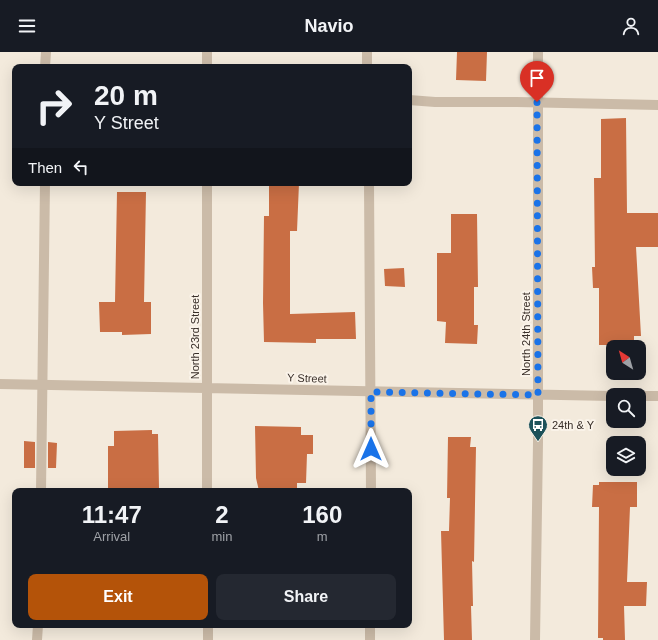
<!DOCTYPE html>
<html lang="en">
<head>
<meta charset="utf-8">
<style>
  body { margin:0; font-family:Arial,sans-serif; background:#242831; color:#f1f3f6; height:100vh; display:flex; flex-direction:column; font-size:15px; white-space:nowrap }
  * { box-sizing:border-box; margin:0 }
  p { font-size:13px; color:#9ea1a6 }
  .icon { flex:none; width:22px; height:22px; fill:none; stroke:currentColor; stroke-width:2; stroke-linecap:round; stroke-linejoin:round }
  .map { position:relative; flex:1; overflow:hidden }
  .drawer { position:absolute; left:12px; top:436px; width:400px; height:140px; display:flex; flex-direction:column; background:#171b24; border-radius:8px; box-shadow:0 4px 16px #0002 }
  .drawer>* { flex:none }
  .guide { position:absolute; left:12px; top:12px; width:400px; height:122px; border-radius:8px; box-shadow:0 4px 16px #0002; background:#171b24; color:#f1f3f6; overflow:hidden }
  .needle { width:26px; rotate:323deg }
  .fabs { position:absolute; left:606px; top:288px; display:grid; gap:8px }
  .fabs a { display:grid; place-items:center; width:40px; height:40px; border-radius:8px; background:#171b24; box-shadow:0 4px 16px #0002; font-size:20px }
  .pin { position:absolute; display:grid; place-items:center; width:34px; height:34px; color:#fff; margin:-41px -17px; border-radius:50% 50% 50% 0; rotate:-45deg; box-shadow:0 0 4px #0007 }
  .pin .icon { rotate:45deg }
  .me { position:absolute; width:44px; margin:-22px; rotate:0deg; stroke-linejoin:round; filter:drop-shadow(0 0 3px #0008) }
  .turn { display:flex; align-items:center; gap:14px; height:84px; padding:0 16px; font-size:18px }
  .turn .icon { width:52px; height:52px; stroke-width:2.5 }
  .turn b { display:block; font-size:28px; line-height:34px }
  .then { display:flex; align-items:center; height:38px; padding:0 16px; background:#0003; gap:8px; font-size:15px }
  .eta { display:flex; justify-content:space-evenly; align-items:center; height:68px; text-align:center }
  .eta b { font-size:24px; font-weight:700; line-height:28px }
  .button { display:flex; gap:8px; margin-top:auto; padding:8px 16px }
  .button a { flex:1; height:46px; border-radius:8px; background:#b45309; color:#fff; font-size:16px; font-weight:700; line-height:46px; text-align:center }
  .button a+a { background:#242831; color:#f1f3f6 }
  header { display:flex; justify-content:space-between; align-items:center; height:52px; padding:0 16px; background:#171b24; font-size:18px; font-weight:700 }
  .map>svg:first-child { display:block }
  .building { fill:#c96e44 }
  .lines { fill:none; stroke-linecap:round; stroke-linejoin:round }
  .service { stroke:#cbbba8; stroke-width:10 }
  .minor { stroke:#cbbba8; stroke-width:10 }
  .route { stroke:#1a73e8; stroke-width:7; stroke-dasharray:0 12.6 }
  .labels { text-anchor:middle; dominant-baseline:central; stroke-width:4; stroke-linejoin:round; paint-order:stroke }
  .street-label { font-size:11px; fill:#382e28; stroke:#faf3e9 }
  .poi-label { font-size:11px; fill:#382e28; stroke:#faf3e9; text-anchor:start }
</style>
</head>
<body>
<header><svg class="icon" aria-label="menu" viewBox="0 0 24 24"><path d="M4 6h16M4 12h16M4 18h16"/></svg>Navio<svg class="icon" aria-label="person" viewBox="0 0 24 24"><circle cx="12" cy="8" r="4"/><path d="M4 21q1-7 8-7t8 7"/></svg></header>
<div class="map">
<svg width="658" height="588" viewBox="0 0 658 588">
  <rect width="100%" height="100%" fill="#f3eadc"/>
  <path class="building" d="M 457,0 L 487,0 L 486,29 L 456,28 Z
    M 626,66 L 627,161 L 658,161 L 658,195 L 636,195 L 641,284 L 634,284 L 634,293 L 599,293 L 599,236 L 593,236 L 592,215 L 595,215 L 594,126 L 601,126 L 601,67 Z
    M 269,131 L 299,131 L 297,179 L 290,179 L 290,262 L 355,260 L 356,287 L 316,287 L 316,291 L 264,290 L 263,251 L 264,164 L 269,164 Z
    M 117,140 L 146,140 L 144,250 L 151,250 L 151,282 L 122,283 L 122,280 L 100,280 L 99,250 L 115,250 Z
    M 451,162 L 477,162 L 478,235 L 474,235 L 474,273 L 478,273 L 477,292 L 445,291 L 446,270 L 437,269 L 437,201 L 451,201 Z
    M 404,216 L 405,235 L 385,234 L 384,217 Z
    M 255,374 L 301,375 L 301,383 L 313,383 L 313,402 L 307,402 L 306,431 L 297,431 L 297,439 L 259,439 L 256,426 Z
    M 152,378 L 152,382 L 158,382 L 159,436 L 153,436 L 153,439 L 113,439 L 113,436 L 108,436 L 108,394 L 114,394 L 114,379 Z
    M 448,385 L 471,385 L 470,395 L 476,395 L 474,510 L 472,509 L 473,554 L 471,554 L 472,588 L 444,588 L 441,479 L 449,479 L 450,446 L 447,446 Z
    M 24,389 L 35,390 L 35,416 L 24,416 Z
    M 48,390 L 57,391 L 56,416 L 48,416 Z
    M 599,430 L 637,430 L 637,455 L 630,455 L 627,530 L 647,530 L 646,554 L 624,554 L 625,588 L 603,588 L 603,586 L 598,586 L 599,455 L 592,455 L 593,433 L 599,433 Z"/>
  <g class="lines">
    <path class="service" d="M 367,0 L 367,15
      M 45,15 L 46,0
      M 409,48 L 435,50 L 517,50 L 658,53
      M 369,131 L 371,439
      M 41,439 L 45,131
      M 37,588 L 38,573
      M 370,588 L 370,573"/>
    <path class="minor" d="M 207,15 L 207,0
      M 207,131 L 207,439
      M 0,332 L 613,344
      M 639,344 L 658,344
      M 208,573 L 208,588
      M 535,588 L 538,390 L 538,0"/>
  </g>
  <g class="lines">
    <path class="route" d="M 371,397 L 371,340 L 538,343 L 537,50"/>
  </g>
  <defs>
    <g id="bus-pin" transform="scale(1)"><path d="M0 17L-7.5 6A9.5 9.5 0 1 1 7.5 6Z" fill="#1d525a" stroke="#faf3e9"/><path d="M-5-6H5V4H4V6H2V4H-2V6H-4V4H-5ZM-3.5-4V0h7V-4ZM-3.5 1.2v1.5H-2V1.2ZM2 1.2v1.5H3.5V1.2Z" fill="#fff"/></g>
  </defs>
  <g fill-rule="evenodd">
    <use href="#bus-pin" x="538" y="373"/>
  </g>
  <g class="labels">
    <g class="street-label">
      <text transform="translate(526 282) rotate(-90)">North 24th Street</text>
      <text transform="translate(195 285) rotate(-90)">North 23rd Street</text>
      <text transform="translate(307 326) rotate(2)">Y Street</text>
    </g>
    <g class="poi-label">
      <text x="552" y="373">24th &amp; Y</text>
    </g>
  </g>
</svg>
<div class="fabs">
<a><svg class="needle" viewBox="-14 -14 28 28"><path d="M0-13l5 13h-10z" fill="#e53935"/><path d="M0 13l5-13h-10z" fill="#9ea1a6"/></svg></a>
<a><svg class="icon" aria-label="search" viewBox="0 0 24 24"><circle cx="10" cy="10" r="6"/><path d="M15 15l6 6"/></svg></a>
<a><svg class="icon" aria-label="layers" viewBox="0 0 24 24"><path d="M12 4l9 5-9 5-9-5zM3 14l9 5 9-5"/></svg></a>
</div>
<div class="pin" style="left:537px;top:50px;background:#d93025"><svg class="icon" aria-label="arrive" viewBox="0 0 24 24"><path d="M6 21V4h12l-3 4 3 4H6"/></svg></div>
<svg class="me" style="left:371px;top:397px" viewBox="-20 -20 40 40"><path d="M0-17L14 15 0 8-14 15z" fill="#1a73e8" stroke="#fff" stroke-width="4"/></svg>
<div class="guide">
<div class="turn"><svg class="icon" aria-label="right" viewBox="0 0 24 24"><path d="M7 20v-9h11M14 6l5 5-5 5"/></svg><div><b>20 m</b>Y Street</div></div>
<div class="then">Then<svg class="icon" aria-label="left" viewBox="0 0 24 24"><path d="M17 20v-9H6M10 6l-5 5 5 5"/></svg></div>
</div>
<section class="drawer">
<div class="eta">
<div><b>11:47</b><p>Arrival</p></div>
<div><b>2</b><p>min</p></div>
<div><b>160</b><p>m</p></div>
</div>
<div class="button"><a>Exit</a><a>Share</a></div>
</section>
</div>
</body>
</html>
